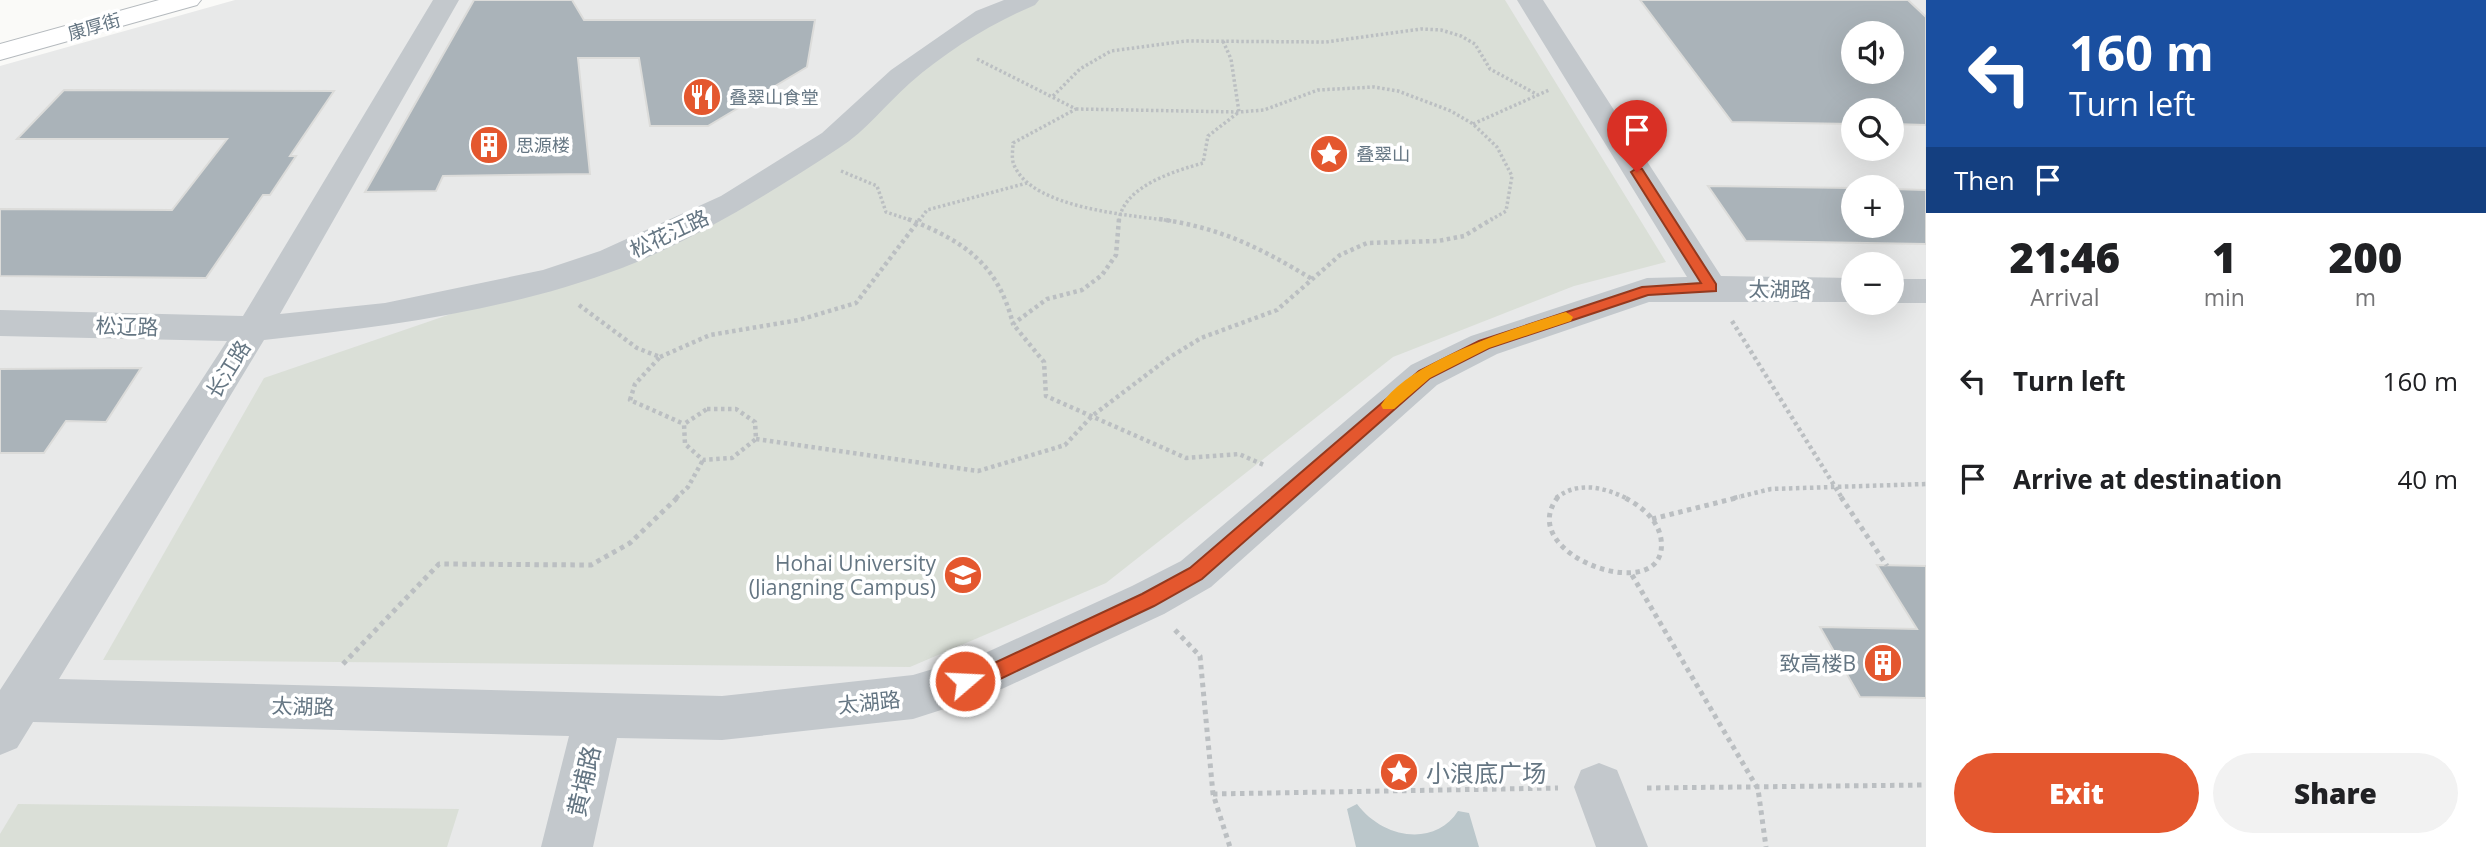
<!DOCTYPE html>
<html lang="en">
<head>
<meta charset="utf-8">
<style>
  body { margin:0; font-family:"Open Sans","Noto Sans SC",sans-serif; background:#f2f2f2; color:#202124; height:100vh; display:flex; flex-direction:column; font-size:26px; white-space:nowrap }
  * { box-sizing:border-box; margin:0 }
  p { font-size:23px; color:#757577 }
  .icon { flex:none; width:38px; height:38px; fill:none; stroke:currentColor; stroke-width:2; stroke-linecap:round; stroke-linejoin:round }
  .map { position:relative; flex:1; overflow:hidden }
  .details { display:flex; flex-direction:column; background:#fff; width:560px }
  .details>* { flex:none }
  .top-card { background:#1a4fa0; color:#fff; overflow:hidden }
  .fabs { position:absolute; left:1841px; top:21px; display:grid; gap:14px }
  .fabs a { display:grid; place-items:center; width:63px; height:63px; border-radius:50%; background:#fff; box-shadow:0 7px 28px #0002; font-size:35px }
  .pin { position:absolute; display:grid; place-items:center; width:60px; height:60px; color:#fff; margin:-72px -30px; border-radius:50% 50% 50% 0; rotate:-45deg; box-shadow:0 0 7px #0007 }
  .pin .icon { rotate:45deg }
  .me { position:absolute; width:77px; margin:-38px; rotate:71deg; stroke-linejoin:round; filter:drop-shadow(0 0 5px #0008) }
  .turn { display:flex; align-items:center; gap:24px; height:147px; padding:0 28px; font-size:32px }
  .turn .icon { width:91px; height:91px; stroke-width:2.5 }
  .turn b { display:block; font-size:49px; line-height:60px }
  .then { display:flex; align-items:center; height:66px; padding:0 28px; background:#0003; gap:14px; font-size:26px }
  .eta { display:flex; justify-content:space-evenly; align-items:center; height:119px; text-align:center }
  .eta b { font-size:42px; font-weight:800; line-height:49px }
  .button { display:flex; gap:14px; margin-top:auto; padding:14px 28px }
  .button a { flex:1; height:80px; border-radius:42px; background:#e4572e; color:#fff; font-size:28px; font-weight:800; line-height:80px; text-align:center }
  .button a+a { background:#f2f2f2; color:#202124 }
  ul { padding:0; list-style:none }
  li { display:flex; align-items:center; gap:21px; height:98px; padding:0 28px }
  li div { flex:1 }
  li b { display:block; font-size:26px }
  li em { font-style:normal }
  main { display:flex; flex:1; min-height:0 }
  .map>svg:first-child { display:block }
  .built { fill:#e8e9e9; fill-rule:evenodd }
  .green { fill:#dadfd7 }
  .water { fill:#bbc7cb }
  .building { fill:#aab3b9; stroke:#dcdcda; stroke-width:2; fill-rule:evenodd }
  .lines { fill:none; stroke-linecap:round; stroke-linejoin:round }
  .major-casing { stroke:#b5babe; stroke-width:2 }
  .path-far2 { stroke:#bbbfc2; stroke-width:3.5; stroke-dasharray:2.5 2.5; stroke-linecap:butt }
  .path-far1 { stroke:#bbbfc2; stroke-width:4.5; stroke-dasharray:3.5 3.5; stroke-linecap:butt }
  .path { stroke:#bbbfc2; stroke-width:5; stroke-dasharray:4.5 4.5; stroke-linecap:butt }
  .minor { fill:#c3c8cc; fill-rule:evenodd }
  .major { fill:#fff; fill-rule:evenodd }
  .route { fill:#e4572e; stroke:#94391e; stroke-width:2 }
  .slow { fill:#f59e0b }
  .labels { text-anchor:middle; dominant-baseline:central; stroke-width:7; stroke-linejoin:round; paint-order:stroke }
  .far-street-label { font-size:18px; fill:#657683; stroke:#fff }
  .far-poi-label { font-size:18px; fill:#657683; stroke:#fff; text-anchor:start }
  .street-label { font-size:21px; fill:#657683; stroke:#fff }
  .poi-label { font-size:21px; fill:#657683; stroke:#fff; text-anchor:end }
  .near-poi-label { font-size:24px; fill:#657683; stroke:#fff; text-anchor:start }
  .near-street-label { font-size:24px; fill:#657683; stroke:#fff }
</style>
</head>
<body>
<main>
<div class="map">
<svg width="1926" height="847" viewBox="0 0 1926 847">
  <rect width="100%" height="100%" fill="#fafaf8"/>
  <path class="built" d="M 235,0 L 1926,0 L 1926,847 L 0,847 L 0,66 ZM 1853,33 L 1892,33 L 1892,72 L 1853,72 ZM 1853,110 L 1892,110 L 1892,149 L 1853,149 ZM 1853,187 L 1892,187 L 1892,226 L 1853,226 ZM 1853,264 L 1892,264 L 1892,303 L 1853,303 Z"/>
  <path class="green" d="M 1026,0 L 1505,0 L 1666,262 L 1574,286 L 1393,357 L 1106,583 L 910,667 L 103,660 L 264,378 L 547,281 L 732,203 L 901,76 Z
    M 18,804 L 459,809 L 447,847 L 0,847 L 0,834 Z"/>
  <path class="water" d="M 1357,804 C 1383,839 1435,847 1458,811 L 1469,813 L 1479,847 L 1356,847 L 1347,809 Z"/>
  <path class="building" d="M 474,0 L 572,0 L 584,20 L 815,20 L 807,67 L 708,126 L 650,126 L 639,58 L 578,58 L 590,174 L 443,176 L 436,191 L 365,192 Z
    M 1640,0 L 1908,0 L 1926,17 L 1926,125 L 1892,124 L 1892,110 L 1853,110 L 1853,124 L 1732,122 ZM 1853,33 L 1892,33 L 1892,72 L 1853,72 Z
    M 64,90 L 334,91 L 290,156 L 296,156 L 270,195 L 263,195 L 206,278 L 0,276 L 0,209 L 172,210 L 227,139 L 17,139 Z
    M 1708,186 L 1853,188 L 1853,226 L 1892,226 L 1892,189 L 1926,190 L 1926,244 L 1746,241 Z
    M 141,368 L 106,422 L 66,421 L 44,453 L 0,453 L 0,369 Z
    M 1877,565 L 1926,566 L 1926,698 L 1860,697 L 1820,627 L 1917,629 Z"/>
  <g class="lines">
    <g class="major-casing">
      <path id="major" d="M 159,0 L 201,0 L 197,5 L 0,60 L 0,44 Z"/>
    </g>
    <path class="path-far2" d="M 977,59 L 1076,109 L 1013,143 C 1013,150 1011,158 1014,165 C 1032,209 1131,215 1172,221
      M 1053,96 L 1080,69 L 1111,51 L 1186,41 L 1326,42 L 1421,29 L 1441,30 L 1461,36 L 1475,44 L 1490,69 L 1538,95
      M 1076,109 L 1239,112 L 1264,110 L 1318,90 L 1374,87 L 1398,91 L 1451,111 L 1473,124 L 1497,147 L 1512,176 L 1506,211 L 1489,221
      M 1473,124 L 1549,90
      M 841,171 L 877,186 L 886,212 L 913,221
      M 919,221 L 927,210 L 1027,183
      M 1119,221 C 1123,186 1175,171 1203,163 L 1208,136 L 1239,112 L 1231,59 L 1223,41"/>
    <path class="path-far1" d="M 908,219 C 964,241 998,264 1013,324
      M 1119,219 L 1116,255 L 1102,275 L 1082,290 L 1047,299 L 1013,324 L 1044,362 L 1046,396 L 1186,458 L 1239,454 L 1264,465
      M 1159,219 C 1221,228 1259,247 1312,279
      M 579,305 L 637,348 L 660,357 L 635,384 L 630,400 L 684,424
      M 1732,321 L 1842,498
      M 660,357 L 710,335 L 799,320 L 856,303 L 920,219
      M 707,409 L 736,409 L 755,422 L 756,439 L 732,458 L 703,460 L 685,444 L 684,424 Z
      M 756,439 L 978,471 L 1065,445 L 1092,416 L 1170,357 L 1201,338 L 1277,310 L 1340,255 L 1367,243 L 1438,241 L 1464,236 L 1492,219
      M 676,498 L 688,487 L 703,460
      M 1556,498 C 1578,481 1603,487 1626,498
      M 1734,498 L 1771,489 L 1926,484"/>
    <path class="path" d="M 1558,497 C 1511,556 1671,610 1661,539 C 1658,519 1640,505 1623,497
      M 1841,497 L 1887,566
      M 1652,519 L 1740,497
      M 1632,575 L 1758,789 L 1766,847
      M 1175,630 L 1200,656 L 1213,794 L 1230,847
      M 343,664 L 439,564 L 591,565 L 630,543 L 678,497
      M 1647,788 L 1926,785
      M 1213,794 L 1558,788"/>
    <path class="minor" d="M 433,0 L 459,0 L 280,314 L 385,303 L 543,270 L 600,251 L 721,196 L 822,133 L 891,70 L 976,11 L 1004,0 L 1039,0 L 1035,5 C 990,24 947,51 910,83 C 886,104 866,131 839,148 C 770,193 699,238 622,268 C 508,311 385,327 264,340 L 59,679 L 722,696 L 913,675 L 983,654 L 1132,586 L 1181,561 L 1411,365 L 1471,336 L 1635,282 L 1647,278 L 1687,277 L 1517,0 L 1543,0 L 1721,276 L 1853,278 L 1853,302 L 1649,302 L 1497,354 L 1437,385 L 1211,587 L 1164,614 L 991,694 L 913,719 L 722,740 L 617,738 L 593,847 L 541,847 L 569,736 L 33,722 L 17,748 L 0,755 L 0,690 L 227,341 L 0,336 L 0,310 L 243,316 Z
      M 1892,279 L 1926,279 L 1926,303 L 1892,303 Z
      M 1599,763 L 1617,770 L 1648,847 L 1596,847 L 1574,787 L 1581,770 Z"/>
    <use href="#major" class="major"/>
  </g>
  <path class="route" d="M 1637,168 L 1642,169 L 1716,284 L 1716,291 L 1648,295 L 1489,348 L 1430,378 L 1202,579 L 1154,606 L 998,680 L 965,690 L 959,688 L 956,681 L 959,675 L 988,666 L 1142,594 L 1190,568 L 1419,371 L 1479,341 L 1642,287 L 1701,283 L 1631,172 Z"/>
  <path class="slow" d="M 1566,312 L 1573,317 L 1571,321 L 1489,348 L 1430,378 L 1394,409 L 1383,409 L 1381,405 C 1408,361 1517,327 1566,312 Z"/>
  <defs>
    <g id="restaurant-disc" transform="scale(2.0125)"><circle r="9.5" fill="#e4572e" stroke="#fff"/><path d="M-5-6h1v4h1v-4h1v4h1v-4h1v5L-1.5 .5V6h-2V.5L-5-1ZM5-6V6H3V1.5H1.5Q1.5-4 5-6Z" fill="#fff"/></g>
    <g id="building-disc" transform="scale(2.0125)"><circle r="9.5" fill="#e4572e" stroke="#fff"/><path d="M-4-6H4V6H1V3H-1V6H-4ZM-2.5-4.3h1.7v1.8h-1.7ZM.8-4.3h1.7v1.8H.8ZM-2.5-1h1.7V.8h-1.7ZM.8-1h1.7V.8H.8Z" fill="#fff"/></g>
    <g id="sight-disc" transform="scale(2.0125)"><circle r="9.5" fill="#e4572e" stroke="#fff"/><path d="M0-6L1.8-2.2L6-1.7L2.9 1.2L3.7 5.4L0 3.3L-3.7 5.4L-2.9 1.2L-6-1.7L-1.8-2.2Z" fill="#fff"/></g>
    <g id="university-disc" transform="scale(2.0125)"><circle r="9.5" fill="#e4572e" stroke="#fff"/><path d="M0-5L7-2L0 1L-7-2ZM-4 1L0 2.5L4 1V4Q0 6-4 4Z" fill="#fff"/></g>
  </defs>
  <g fill-rule="evenodd">
    <use href="#restaurant-disc" x="702" y="97"/>
    <use href="#building-disc" x="489" y="145"/>
    <use href="#sight-disc" x="1329" y="154"/>
    <use href="#university-disc" x="963" y="575"/>
    <use href="#building-disc" x="1883" y="663"/>
    <use href="#sight-disc" x="1399" y="772"/>
  </g>
  <g class="labels">
    <g class="far-street-label">
      <text transform="translate(94 26) rotate(-16)">康厚街</text>
    </g>
    <g class="far-poi-label">
      <text x="729" y="97">叠翠山食堂</text>
      <text x="516" y="145">思源楼</text>
      <text x="1356" y="154">叠翠山</text>
    </g>
    <g class="street-label">
      <text transform="translate(669 233) rotate(-25)">松花江路</text>
      <text transform="translate(1780 289) rotate(1)">太湖路</text>
      <text transform="translate(127 326) rotate(2)">松辽路</text>
      <text transform="translate(228 369) rotate(-58)">长江路</text>
      <text transform="translate(869 702) rotate(-6)">太湖路</text>
      <text transform="translate(303 706) rotate(2)">太湖路</text>
    </g>
    <g class="poi-label">
      <text x="936" y="563">Hohai University<tspan x="936" dy="24">(Jiangning Campus)</tspan></text>
      <text x="1856" y="663">致高楼B</text>
    </g>
    <g class="near-poi-label">
      <text x="1426" y="772">小浪底广场</text>
    </g>
    <g class="near-street-label">
      <text transform="translate(583 781) rotate(-77)">黄埔路</text>
    </g>
  </g>
</svg>
<div class="fabs">
<a><svg class="icon" aria-label="sound" viewBox="0 0 24 24"><path d="M4 9h4l5-4v14l-5-4H4zM17 9q2 3 0 6"/></svg></a>
<a><svg class="icon" aria-label="search" viewBox="0 0 24 24"><circle cx="10" cy="10" r="6"/><path d="M15 15l6 6"/></svg></a>
<a>+</a>
<a>−</a>
</div>
<div class="pin" style="left:1637px;top:172px;background:#d93025"><svg class="icon" aria-label="arrive" viewBox="0 0 24 24"><path d="M6 21V4h12l-3 4 3 4H6"/></svg></div>
<svg class="me" style="left:965px;top:681px" viewBox="-20 -20 40 40"><circle r="17" fill="#e4572e" stroke="#fff" stroke-width="3"/><path d="M0-11L8 9 0 5-8 9z" fill="#fff"/></svg>
</div>
<section class="details">
<div class="top-card">
<div class="turn"><svg class="icon" aria-label="left" viewBox="0 0 24 24"><path d="M17 20v-9H6M10 6l-5 5 5 5"/></svg><div><b>160 m</b>Turn left</div></div>
<div class="then">Then<svg class="icon" aria-label="arrive" viewBox="0 0 24 24"><path d="M6 21V4h12l-3 4 3 4H6"/></svg></div>
</div>
<div class="eta">
<div><b>21:46</b><p>Arrival</p></div>
<div><b>1</b><p>min</p></div>
<div><b>200</b><p>m</p></div>
</div>
<ul>
<li><svg class="icon" aria-label="left" viewBox="0 0 24 24"><path d="M17 20v-9H6M10 6l-5 5 5 5"/></svg><div><b>Turn left</b></div><em>160 m</em></li>
<li><svg class="icon" aria-label="arrive" viewBox="0 0 24 24"><path d="M6 21V4h12l-3 4 3 4H6"/></svg><div><b>Arrive at destination</b></div><em>40 m</em></li>
</ul>
<div class="button"><a>Exit</a><a>Share</a></div>
</section>
</main>
</body>
</html>
